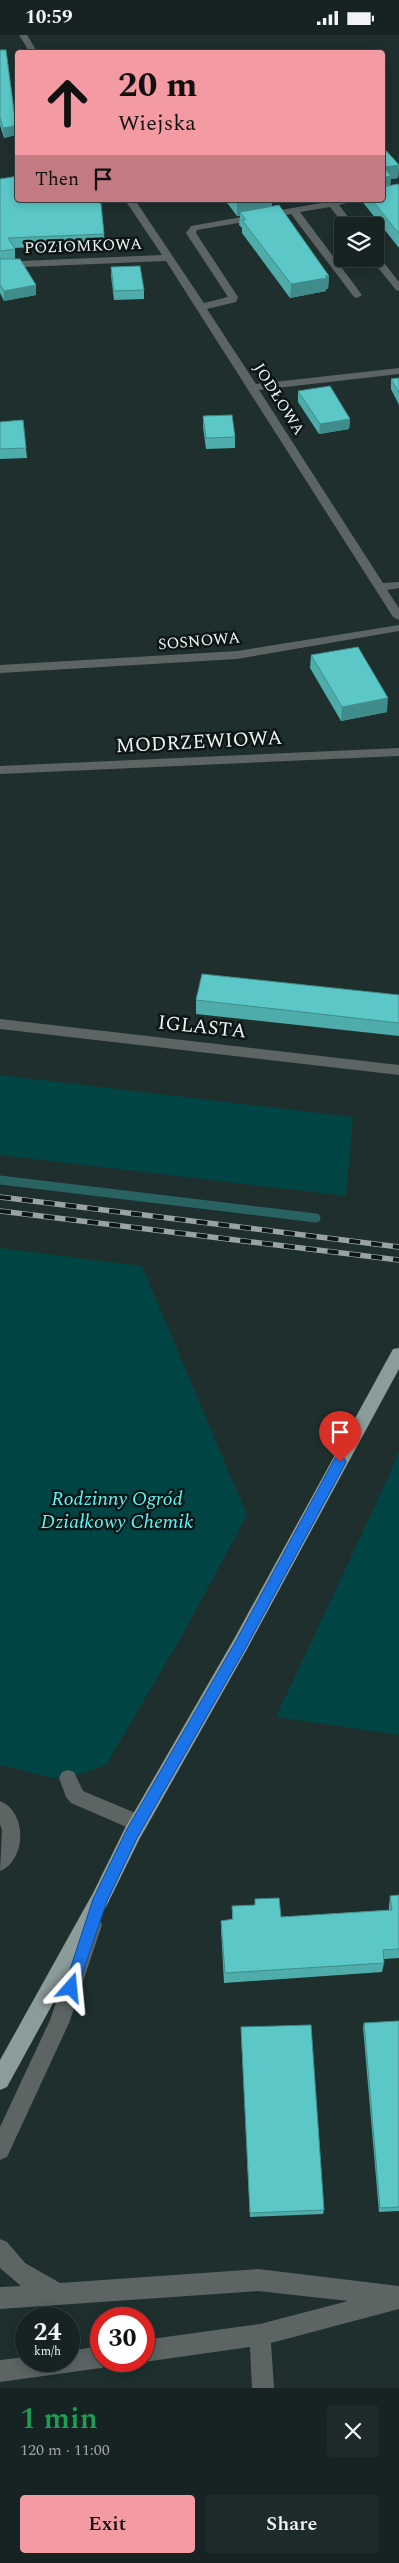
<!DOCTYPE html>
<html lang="en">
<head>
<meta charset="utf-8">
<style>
  body { margin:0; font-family:Spectral,serif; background:#1f2b2a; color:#f1f3f6; height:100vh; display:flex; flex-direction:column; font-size:19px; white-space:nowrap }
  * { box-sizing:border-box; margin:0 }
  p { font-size:16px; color:#9ea4a5 }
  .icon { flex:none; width:28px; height:28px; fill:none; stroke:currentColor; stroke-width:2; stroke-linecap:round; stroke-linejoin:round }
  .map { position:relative; height:2353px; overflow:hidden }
  .side { display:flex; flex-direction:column; background:#162322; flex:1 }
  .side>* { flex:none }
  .top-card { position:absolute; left:15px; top:15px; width:370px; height:152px; border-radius:5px; box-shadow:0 2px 12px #0003,0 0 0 1px #354040; background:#f49aa2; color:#111; overflow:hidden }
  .fabs { position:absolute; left:334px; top:182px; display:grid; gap:10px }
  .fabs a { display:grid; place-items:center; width:50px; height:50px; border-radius:5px; background:#162322; box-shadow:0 2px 12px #0003,0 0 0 1px #354040; font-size:25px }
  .speed { position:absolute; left:15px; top:2272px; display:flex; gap:10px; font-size:25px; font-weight:700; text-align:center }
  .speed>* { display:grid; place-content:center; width:65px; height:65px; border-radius:50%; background:#162322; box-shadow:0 2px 12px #0003,0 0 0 1px #354040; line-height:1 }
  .speed small { font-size:12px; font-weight:400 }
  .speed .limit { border:8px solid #d22; background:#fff; color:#111 }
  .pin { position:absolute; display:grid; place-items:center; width:42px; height:42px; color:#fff; margin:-51px -21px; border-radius:50% 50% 50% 0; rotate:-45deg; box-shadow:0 0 5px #0007 }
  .pin .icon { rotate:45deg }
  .me { position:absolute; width:55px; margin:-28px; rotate:18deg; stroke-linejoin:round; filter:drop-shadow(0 0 4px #0008) }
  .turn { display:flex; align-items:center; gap:18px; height:105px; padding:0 20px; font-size:22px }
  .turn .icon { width:65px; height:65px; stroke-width:2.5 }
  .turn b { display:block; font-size:35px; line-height:42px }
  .then { display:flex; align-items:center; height:48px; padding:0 20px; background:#0003; gap:10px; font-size:19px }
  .round { display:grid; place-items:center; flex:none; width:52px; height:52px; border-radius:5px; background:#1f2b2a }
  .headline { display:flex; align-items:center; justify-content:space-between; height:85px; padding:0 20px }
  h1 { font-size:30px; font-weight:600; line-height:38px; color:#1e9e55 }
  .primary-button { display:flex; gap:10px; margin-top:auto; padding:10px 20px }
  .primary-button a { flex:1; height:58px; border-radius:5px; background:#f49aa2; color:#111; font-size:20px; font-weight:600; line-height:58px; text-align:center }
  .primary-button a+a { background:#1f2b2a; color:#f1f3f6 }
  .status { display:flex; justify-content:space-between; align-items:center; height:35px; padding:0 25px; background:#162322; direction:ltr }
  .status svg { height:14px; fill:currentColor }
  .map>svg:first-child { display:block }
  .green { fill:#004544 }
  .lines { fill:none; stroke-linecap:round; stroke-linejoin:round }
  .stream { stroke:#286261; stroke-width:9 }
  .minor { fill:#5c6464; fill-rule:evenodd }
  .major { fill:#8b9c9b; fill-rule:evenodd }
  .rail-casing { stroke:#97a4a3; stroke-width:5.5 }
  .rail { stroke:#0e1515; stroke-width:4; stroke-dasharray:11; stroke-linecap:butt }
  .wall { fill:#4eacab }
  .shaded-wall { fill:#408c8b }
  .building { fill:#5bc8c7; stroke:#408c8b }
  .route { fill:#1a73e8; stroke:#114b97 }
  .labels { text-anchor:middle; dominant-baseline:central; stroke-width:5; stroke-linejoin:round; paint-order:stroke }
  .far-street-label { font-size:16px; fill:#ecf6f6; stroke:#0e1515 }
  .street-label { font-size:20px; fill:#ecf6f6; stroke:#0e1515 }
  .park-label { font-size:20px; font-style:italic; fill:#5af7f5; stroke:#0e1515 }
</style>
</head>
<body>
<div class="status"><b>10:59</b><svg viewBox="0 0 49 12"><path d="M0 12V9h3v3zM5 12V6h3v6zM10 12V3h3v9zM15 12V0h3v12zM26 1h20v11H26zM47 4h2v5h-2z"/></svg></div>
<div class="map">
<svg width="399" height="2353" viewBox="0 0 399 2353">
  <rect width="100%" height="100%" fill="#1e2f2e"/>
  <path class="green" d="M 0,1040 L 353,1082 L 346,1161 L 0,1120 Z
    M 0,1213 L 142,1231 L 247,1480 L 184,1597 L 106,1730 L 68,1743 L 49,1742 L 0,1730 Z
    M 399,1416 L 399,1700 L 276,1682 L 387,1445 Z"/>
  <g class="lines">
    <path class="stream" d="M 0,1145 L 316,1183"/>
    <path class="minor" d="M 19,0 L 27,0 L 38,18 L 30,18 Z
      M 125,165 L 135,165 L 204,268 L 228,262 L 186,198 L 191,191 L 338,165 L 359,165 L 339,170 L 355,191 L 345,191 L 330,172 L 300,177 L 362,260 L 357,263 L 354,262 L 291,179 L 197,195 L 196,198 L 238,262 L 236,267 L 207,274 L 256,349 L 399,333 L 399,339 L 259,355 L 383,548 L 399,547 L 399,553 L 387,555 L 399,573 L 399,585 L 393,582 L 166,226 L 0,233 L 0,227 L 162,220 Z
      M 375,219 L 378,220 L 399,247 L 399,256 L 396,255 L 371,224 L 375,224 Z
      M 399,590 L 399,596 L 237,624 L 0,638 L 0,630 L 237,616 Z
      M 399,713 L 399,721 L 0,739 L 0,731 Z
      M 0,984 L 399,1030 L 399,1040 L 0,994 Z
      M 68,1735 L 74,1737 L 83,1756 L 145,1782 L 147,1788 L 145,1794 L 138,1797 L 71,1768 L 66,1762 L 59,1743 L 62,1737 Z
      M 0,1766 C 28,1777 26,1826 0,1836 L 2,1795 L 0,1789 Z
      M 92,1881 L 99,1883 L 102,1890 L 69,1988 L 7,2122 L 0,2125 L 0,2092 L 50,1985 L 85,1883 Z
      M 0,2204 L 7,2207 L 25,2228 L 60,2248 L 258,2234 L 399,2251 L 399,2274 L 271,2308 L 274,2353 L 252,2353 L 250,2312 L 144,2327 L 144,2305 L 260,2289 L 348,2266 L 258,2256 L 0,2274 L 0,2252 L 21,2251 L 0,2233 Z
      M 101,2311 L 101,2326 L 110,2326 L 109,2330 L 101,2333 L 0,2347 L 0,2325 L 26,2322 L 26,2326 L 69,2326 L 69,2316 Z"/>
    <path class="major" d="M 399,1313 L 399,1334 L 246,1616 L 139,1805 L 107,1870 L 7,2052 L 0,2055 L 0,2025 L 93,1858 L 125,1793 L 234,1604 L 393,1314 Z"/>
    <g class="rail-casing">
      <path id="rail" d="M 0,1162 L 399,1212
        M 0,1176 L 399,1225"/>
    </g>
    <use href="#rail" class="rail"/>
  </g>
  <path class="wall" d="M 0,15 L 16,91 L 16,100 L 4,103 L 0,90 Z
    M 382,111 L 399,130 L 398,143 L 391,144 L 390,150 L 399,151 L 399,213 L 361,165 L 382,165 Z
    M 0,144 L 104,199 L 105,209 L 14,213 L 15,214 L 15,224 L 36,250 L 36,260 L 4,266 L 0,258 Z
    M 225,165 L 272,165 L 272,171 L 329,241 L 328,254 L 326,254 L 326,256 L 290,263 L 242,198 L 242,193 L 239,190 L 240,181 L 237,181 Z
    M 111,232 L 144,255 L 144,264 L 114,265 L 111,241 Z
    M 399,343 L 399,370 L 391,354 L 391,344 Z
    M 298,356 L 350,384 L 349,394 L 319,399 L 298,367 Z
    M 203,381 L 235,402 L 235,413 L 206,414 L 203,392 Z
    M 23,385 L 27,423 L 0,424 L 0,387 Z
    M 311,620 L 387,677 L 341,686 L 310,633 Z
    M 399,960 L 399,1001 L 196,979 L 196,965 Z
    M 399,1860 L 399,1923 L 384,1924 L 384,1928 L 382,1937 L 224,1948 L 221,1895 L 221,1886 L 232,1884 L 232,1871 L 281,1882 L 389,1875 L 389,1870 L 390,1861 Z
    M 399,1986 L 399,2176 L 379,2177 L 363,1992 L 364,1988 Z
    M 241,1997 L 324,2175 L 323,2179 L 250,2182 Z"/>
  <path class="shaded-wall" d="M 16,91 L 16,100 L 4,103 L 3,93 Z
    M 399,130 L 398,143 L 391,144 L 390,154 L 382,155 L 382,143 L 384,132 Z
    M 255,165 L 272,165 L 272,175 L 240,177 L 240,181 L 237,181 L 237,168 Z
    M 329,241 L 328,254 L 326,254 L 326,256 L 290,263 L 291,249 Z
    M 36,250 L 36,260 L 4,266 L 4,256 Z
    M 350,384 L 349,394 L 319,399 L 320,389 Z
    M 388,663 L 387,677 L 341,686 L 342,672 Z"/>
  <path class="building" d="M 0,15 L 6,15 L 16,91 L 3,93 L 0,82 Z
    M 382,111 L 399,130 L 384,132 L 391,141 L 382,143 Z
    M 18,141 L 18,165 L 98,165 L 101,169 L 104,199 L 8,203 L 15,214 L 0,216 L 0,144 Z
    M 398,149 L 399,151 L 399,199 L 372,165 L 382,165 L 382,152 Z
    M 235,165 L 255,165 L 237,168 Z
    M 279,170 L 329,241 L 325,241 L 327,243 L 291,249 L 242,185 L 246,185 L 240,177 Z
    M 0,224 L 20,224 L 36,250 L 4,256 L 0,249 Z
    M 140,231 L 144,255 L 114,256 L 111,232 Z
    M 399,343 L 399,358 L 391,344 Z
    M 330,351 L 350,384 L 320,389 L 298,356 Z
    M 232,380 L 235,402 L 206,403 L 203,381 Z
    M 23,385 L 26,413 L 0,414 L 0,387 Z
    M 358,612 L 388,663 L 342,672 L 311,620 Z
    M 202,939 L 399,960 L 399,988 L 196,965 Z
    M 399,1860 L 399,1914 L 383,1915 L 384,1928 L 225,1938 L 221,1886 L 233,1884 L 232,1871 L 255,1870 L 255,1864 L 279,1863 L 281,1882 L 392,1875 L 390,1861 Z
    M 399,1986 L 399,2172 L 380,2173 L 364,1988 Z
    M 311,1990 L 324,2175 L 250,2178 L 241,1992 Z"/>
  <path class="route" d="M 340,1422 L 344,1423 L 346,1427 L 344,1431 L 245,1614 L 137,1803 L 107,1866 L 76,1958 L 71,1960 L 66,1958 L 64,1953 L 93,1864 L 127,1794 L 236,1606 L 335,1423 Z"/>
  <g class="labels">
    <g class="far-street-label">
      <text transform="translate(83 211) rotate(-2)">POZIOMKOWA</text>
      <text transform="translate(279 364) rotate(58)">JODŁOWA</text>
      <text transform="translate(199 606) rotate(-5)">SOSNOWA</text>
    </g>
    <g class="street-label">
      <text transform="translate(199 707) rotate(-3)">MODRZEWIOWA</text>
      <text transform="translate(202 992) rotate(6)">IGLASTA</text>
    </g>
    <g class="park-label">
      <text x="117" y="1464">Rodzinny Ogród<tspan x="117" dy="23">Działkowy Chemik</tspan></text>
    </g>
  </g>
</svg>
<div class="fabs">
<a><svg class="icon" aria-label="layers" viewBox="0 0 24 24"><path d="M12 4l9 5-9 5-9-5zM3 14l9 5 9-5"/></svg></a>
</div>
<div class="speed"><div>24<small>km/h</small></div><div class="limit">30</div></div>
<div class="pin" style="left:340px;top:1427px;background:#d93025"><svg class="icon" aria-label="arrive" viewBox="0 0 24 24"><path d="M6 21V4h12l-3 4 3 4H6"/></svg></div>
<svg class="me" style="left:71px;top:1953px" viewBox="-20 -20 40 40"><path d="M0-17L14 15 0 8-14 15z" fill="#1a73e8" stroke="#fff" stroke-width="4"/></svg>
<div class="top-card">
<div class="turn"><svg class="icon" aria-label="ahead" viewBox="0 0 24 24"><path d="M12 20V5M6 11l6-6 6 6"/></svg><div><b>20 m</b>Wiejska</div></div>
<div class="then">Then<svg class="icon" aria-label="arrive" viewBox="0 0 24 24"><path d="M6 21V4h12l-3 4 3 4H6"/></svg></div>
</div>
</div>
<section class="side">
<div class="headline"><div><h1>1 min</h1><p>120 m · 11:00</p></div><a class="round"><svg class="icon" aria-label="close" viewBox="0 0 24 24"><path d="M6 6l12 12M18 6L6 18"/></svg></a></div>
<div class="primary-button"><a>Exit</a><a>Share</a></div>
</section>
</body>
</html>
